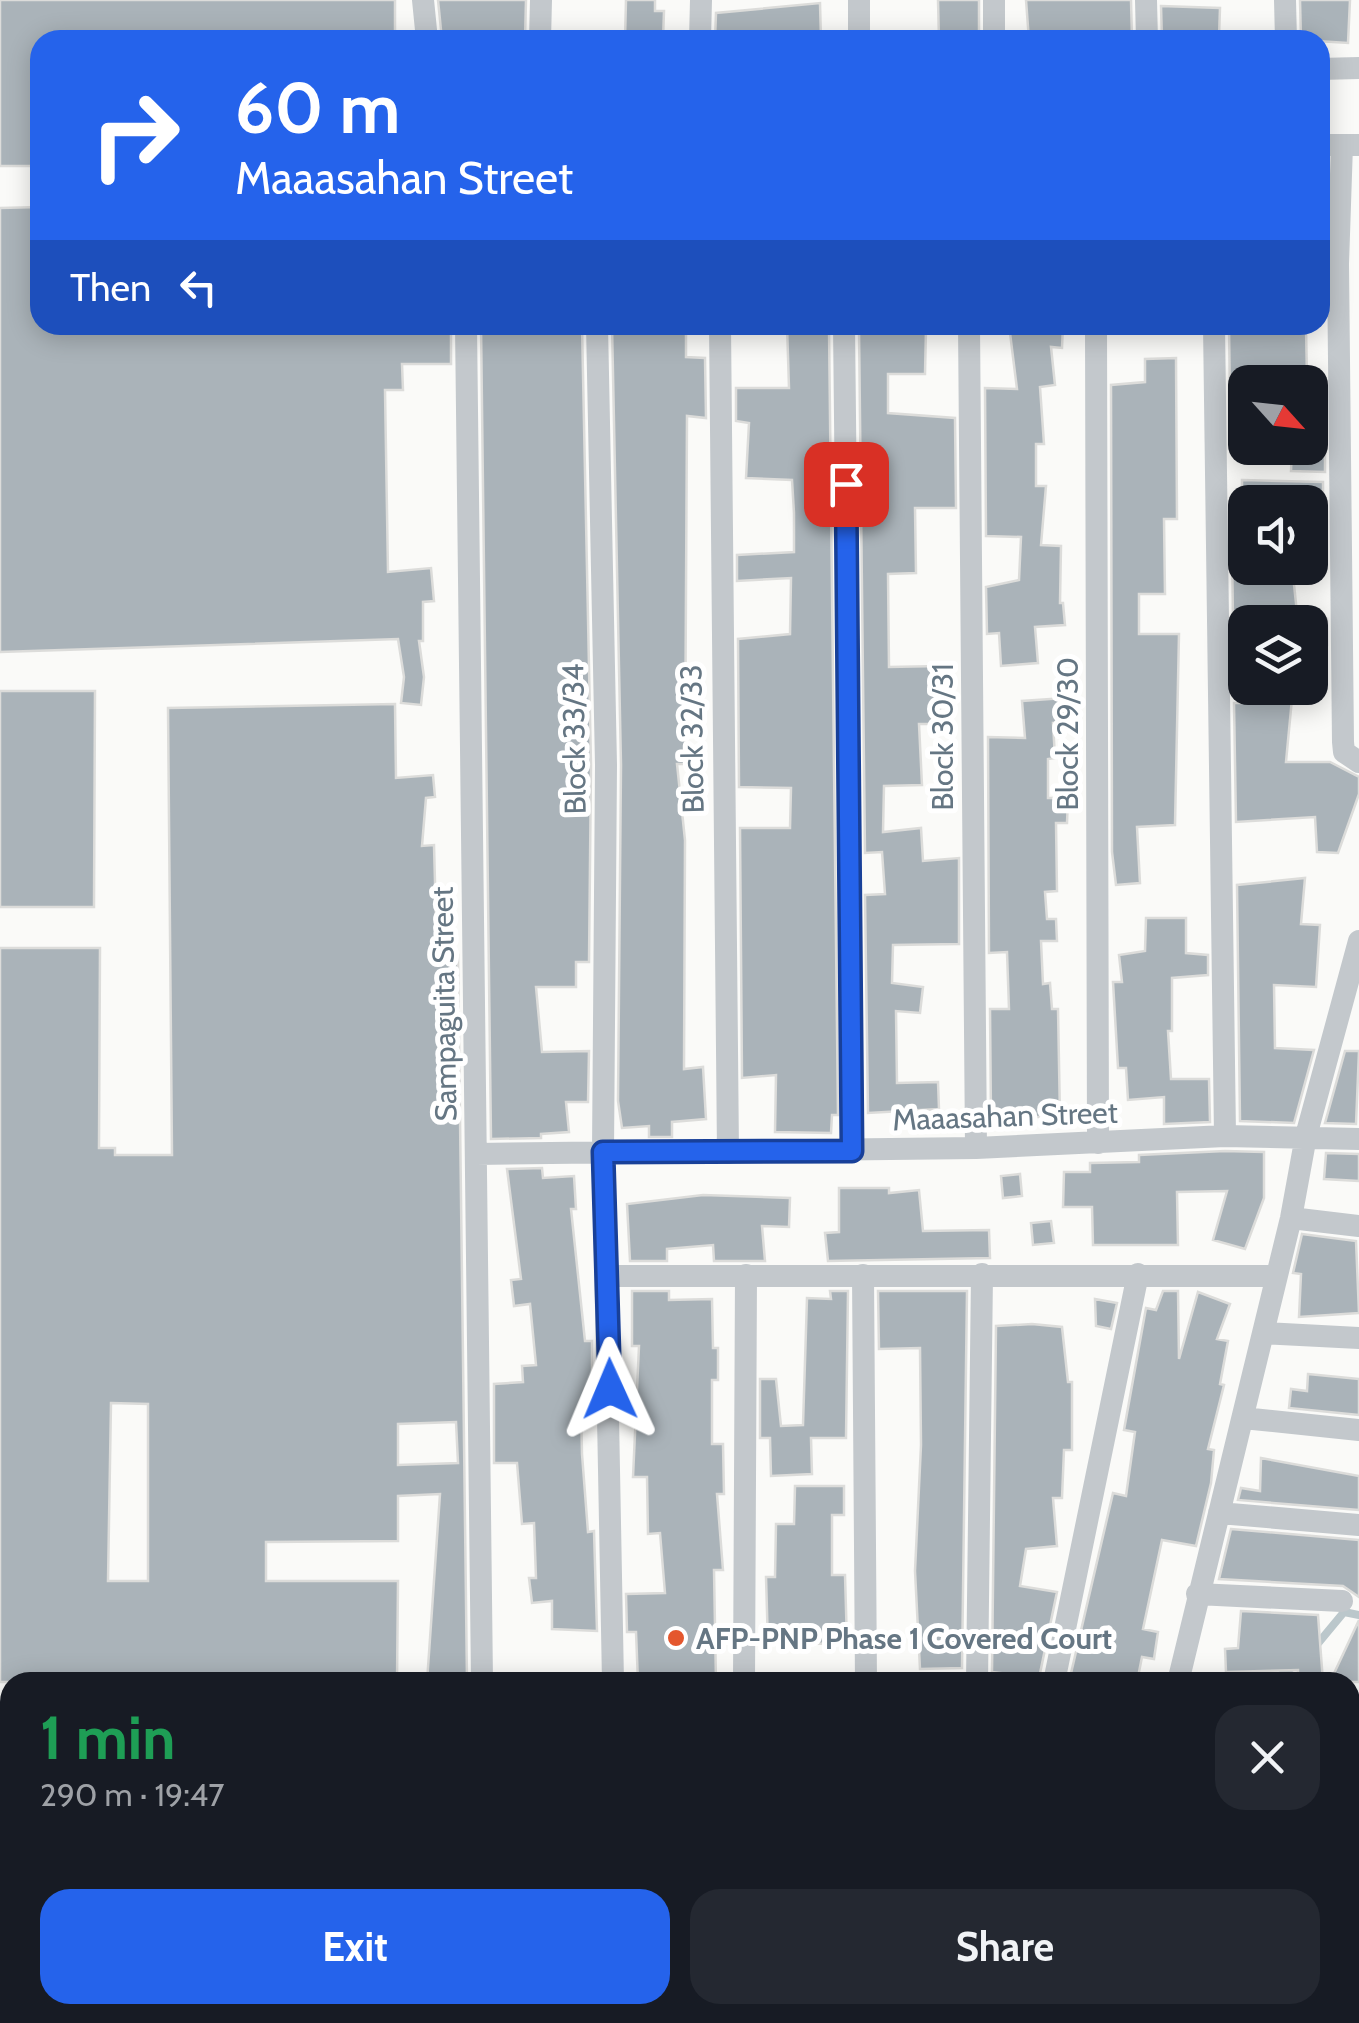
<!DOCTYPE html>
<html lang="en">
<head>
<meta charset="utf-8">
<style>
  body { margin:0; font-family:Cabin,sans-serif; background:#242831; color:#f1f3f6; height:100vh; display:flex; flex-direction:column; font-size:38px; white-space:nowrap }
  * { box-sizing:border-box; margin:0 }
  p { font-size:32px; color:#9ea1a6 }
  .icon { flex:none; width:55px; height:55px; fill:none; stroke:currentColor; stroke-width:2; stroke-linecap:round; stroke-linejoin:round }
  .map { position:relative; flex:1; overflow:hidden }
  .side { position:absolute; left:0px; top:1672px; width:1360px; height:352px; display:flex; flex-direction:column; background:#171b24; border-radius:30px 30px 0 0; box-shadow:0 5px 25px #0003 }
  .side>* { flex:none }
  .hud { position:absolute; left:30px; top:30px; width:1300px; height:305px; border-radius:30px; box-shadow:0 5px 25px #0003; background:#2563eb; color:#fff; overflow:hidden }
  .needle { width:65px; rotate:117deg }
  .tools { position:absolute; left:1228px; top:365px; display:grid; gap:20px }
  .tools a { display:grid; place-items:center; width:100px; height:100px; border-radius:20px; background:#171b24; box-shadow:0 5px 25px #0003; font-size:50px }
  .pin { position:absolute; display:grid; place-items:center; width:85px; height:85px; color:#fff; margin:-42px; border-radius:20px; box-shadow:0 5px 15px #0006 }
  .me { position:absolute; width:110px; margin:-55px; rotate:359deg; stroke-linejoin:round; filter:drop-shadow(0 0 8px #0008) }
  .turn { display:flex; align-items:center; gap:35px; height:210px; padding:0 40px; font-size:45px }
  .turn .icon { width:130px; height:130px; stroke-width:2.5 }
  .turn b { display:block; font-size:70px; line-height:85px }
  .then { display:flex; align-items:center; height:95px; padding:0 40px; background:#0003; gap:20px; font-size:38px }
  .round { display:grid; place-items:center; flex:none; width:105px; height:105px; border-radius:30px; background:#242831 }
  .overview { display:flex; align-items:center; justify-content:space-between; height:170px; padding:0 40px }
  h1 { font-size:60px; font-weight:800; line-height:75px; color:#1e9e55 }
  .cta { display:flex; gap:20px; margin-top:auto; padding:20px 40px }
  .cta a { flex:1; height:115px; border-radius:30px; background:#2563eb; color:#fff; font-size:40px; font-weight:800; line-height:115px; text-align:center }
  .cta a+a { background:#242831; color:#f1f3f6 }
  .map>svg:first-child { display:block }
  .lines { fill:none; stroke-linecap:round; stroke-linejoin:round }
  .stream { stroke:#bbc7cb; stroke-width:8 }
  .building { fill:#aab3b9; stroke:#dcdcda; stroke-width:2.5; fill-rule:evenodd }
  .secondary-casing { stroke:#b3babf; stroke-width:35 }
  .street { stroke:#c3c8cc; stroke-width:22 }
  .secondary { stroke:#fff; stroke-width:30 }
  .route-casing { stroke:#184099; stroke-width:25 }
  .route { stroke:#2563eb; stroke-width:18 }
  .poi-dot { fill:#e4572e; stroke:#fff; stroke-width:4 }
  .labels { text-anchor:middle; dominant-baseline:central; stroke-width:10; stroke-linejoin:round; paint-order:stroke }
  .street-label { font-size:30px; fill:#657683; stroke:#fff }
  .poi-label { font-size:30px; font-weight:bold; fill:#657683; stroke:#fff; text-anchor:start }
</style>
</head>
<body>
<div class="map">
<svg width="1359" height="2023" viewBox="0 0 1359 2023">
  <rect width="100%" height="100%" fill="#fafaf8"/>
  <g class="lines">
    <path class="stream" d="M 1315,1647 L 1344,1612 L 1359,1615
      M 1253,1682 L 1275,1679 L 1294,1666"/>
  </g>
  <path class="building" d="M 0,0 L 395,0 L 395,40 L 40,40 L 40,166 L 0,166 Z
    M 438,0 L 526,0 L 525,40 L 442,40 Z
    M 626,0 L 655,0 L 655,11 L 664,11 L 663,40 L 625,40 Z
    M 938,0 L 979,0 L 979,40 L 939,40 Z
    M 1026,0 L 1131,0 L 1132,40 L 1029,40 Z
    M 1300,0 L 1350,0 L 1348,43 L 1301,40 Z
    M 820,3 L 821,40 L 715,40 L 716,13 Z
    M 1161,6 L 1220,8 L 1219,37 L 1162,40 Z
    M 40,207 L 40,325 L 451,325 L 451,364 L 402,364 L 403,390 L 385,390 L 388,572 L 431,568 L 434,601 L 423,602 L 423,641 L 419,641 L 424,677 L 421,705 L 401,703 L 404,677 L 398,639 L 0,652 L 0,208 Z
    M 481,325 L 582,325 L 591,765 L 589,962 L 576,962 L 576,987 L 536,987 L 542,1052 L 589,1051 L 588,1102 L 566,1102 L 569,1132 L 541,1134 L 541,1138 L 491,1139 Z
    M 612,325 L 686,325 L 686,357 L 705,358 L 706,418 L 687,416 L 685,764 L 677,764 L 685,840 L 684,1069 L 703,1067 L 706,1119 L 672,1122 L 672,1137 L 649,1137 L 649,1126 L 622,1128 L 618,1101 L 621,765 Z
    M 787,325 L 829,328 L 838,1115 L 832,1115 L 831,1133 L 775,1132 L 776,1075 L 742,1078 L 740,828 L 790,828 L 791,788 L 739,787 L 738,639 L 790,634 L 791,578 L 737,581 L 737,555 L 794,552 L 794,513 L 792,480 L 746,478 L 749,423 L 736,421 L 736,388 L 789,388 Z
    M 1009,325 L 1063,325 L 1062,348 L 1051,347 L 1055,385 L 1040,387 L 1044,444 L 1036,444 L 1036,486 L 1046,486 L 1041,545 L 1061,546 L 1060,603 L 1063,603 L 1065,625 L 1035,627 L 1038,663 L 1001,666 L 999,633 L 987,634 L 986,587 L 1019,580 L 1021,537 L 986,536 L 985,388 L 1017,389 Z
    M 1229,325 L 1306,325 L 1307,381 L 1245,381 L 1245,405 L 1230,403 Z
    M 859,329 L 926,329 L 925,374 L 888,374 L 888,413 L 955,418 L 956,508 L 915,508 L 916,573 L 888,574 L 889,667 L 940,666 L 940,724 L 919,724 L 922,785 L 884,786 L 883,832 L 921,828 L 923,861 L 959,858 L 959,944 L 893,945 L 892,983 L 923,987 L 920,1013 L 896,1011 L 897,1083 L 938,1082 L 939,1109 L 868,1113 L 865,895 L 885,894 L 882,852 L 865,853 Z
    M 1176,358 L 1177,519 L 1164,519 L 1165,594 L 1139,594 L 1139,634 L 1179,634 L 1175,825 L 1137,827 L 1140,883 L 1116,885 L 1112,852 L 1111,385 L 1145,382 L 1145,359 Z
    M 1310,433 L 1325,434 L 1325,472 L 1291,471 L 1292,448 L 1310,448 Z
    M 1242,480 L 1323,482 L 1323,497 L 1242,503 Z
    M 1245,543 L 1245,580 L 1293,575 L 1298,622 L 1233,622 L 1232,544 Z
    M 1310,619 L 1327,619 L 1327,645 L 1310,645 Z
    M 1240,688 L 1293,688 L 1286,762 L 1330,762 L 1359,777 L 1359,794 L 1338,853 L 1317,852 L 1315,817 L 1236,822 L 1234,703 L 1240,703 Z
    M 0,691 L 95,691 L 94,907 L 0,907 Z
    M 1064,698 L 1065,722 L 1053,723 L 1055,758 L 1048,759 L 1048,798 L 1068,798 L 1067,823 L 1056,823 L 1057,891 L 1045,892 L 1047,919 L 1056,919 L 1057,941 L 1041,941 L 1043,984 L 1050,983 L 1052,1009 L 1058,1009 L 1060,1117 L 991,1117 L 990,1009 L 1009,1009 L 1007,952 L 989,953 L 988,737 L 1025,738 L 1022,701 Z
    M 395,704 L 396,778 L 433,775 L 435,797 L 426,798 L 422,846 L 434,845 L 437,955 L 458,955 L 467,1682 L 427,1682 L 440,1494 L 398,1496 L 398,1541 L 266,1542 L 266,1581 L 398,1581 L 397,1682 L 0,1682 L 0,948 L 100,948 L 99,1148 L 115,1148 L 115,1155 L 172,1155 L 168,708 ZM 111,1403 L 148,1404 L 148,1581 L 108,1581 ZM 456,1422 L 458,1463 L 398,1465 L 398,1424 Z
    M 1305,878 L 1301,924 L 1320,925 L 1316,987 L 1274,985 L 1275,1048 L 1314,1050 L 1294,1123 L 1240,1121 L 1237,885 Z
    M 1146,918 L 1186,918 L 1186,953 L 1208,955 L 1208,975 L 1172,978 L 1172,1031 L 1168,1031 L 1171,1079 L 1209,1079 L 1210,1122 L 1164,1124 L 1164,1097 L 1128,1100 L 1126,1068 L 1118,1068 L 1113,982 L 1122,982 L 1119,955 L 1145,951 Z
    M 1345,1051 L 1359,1051 L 1356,1124 L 1325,1123 Z
    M 1225,1151 L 1264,1152 L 1264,1198 L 1245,1249 L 1213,1240 L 1227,1191 L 1177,1192 L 1178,1245 L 1093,1245 L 1092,1207 L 1063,1207 L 1064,1172 L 1090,1172 L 1090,1163 L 1139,1162 L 1139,1155 Z
    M 1326,1153 L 1359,1154 L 1359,1181 L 1324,1179 Z
    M 542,1168 L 543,1178 L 574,1176 L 576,1209 L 571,1209 L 585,1341 L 592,1341 L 592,1404 L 581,1405 L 582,1454 L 588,1532 L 594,1531 L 597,1631 L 552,1629 L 552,1601 L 532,1603 L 529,1578 L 536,1578 L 534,1523 L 522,1524 L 517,1463 L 494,1463 L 494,1384 L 523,1382 L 522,1366 L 536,1365 L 530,1304 L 514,1306 L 511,1280 L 521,1279 L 507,1169 Z
    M 1020,1174 L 1022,1196 L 1003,1198 L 1001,1176 Z
    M 839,1188 L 889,1188 L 889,1193 L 919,1190 L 923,1231 L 989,1230 L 990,1258 L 828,1261 L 825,1233 L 839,1232 Z
    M 703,1195 L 790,1198 L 789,1227 L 762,1226 L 765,1261 L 714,1261 L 713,1245 L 667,1249 L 667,1261 L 630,1261 L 627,1204 Z
    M 1051,1221 L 1054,1243 L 1033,1245 L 1031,1223 Z
    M 1302,1234 L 1356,1241 L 1359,1313 L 1299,1317 L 1301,1274 L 1293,1273 Z
    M 632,1291 L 669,1291 L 669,1300 L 712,1299 L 713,1348 L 718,1348 L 718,1380 L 712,1380 L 712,1444 L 723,1444 L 724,1494 L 717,1494 L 723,1570 L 714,1570 L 716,1682 L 638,1682 L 636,1632 L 627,1632 L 626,1594 L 665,1593 L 660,1533 L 648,1534 L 647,1477 L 633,1477 L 639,1346 L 632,1346 Z
    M 830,1291 L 848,1291 L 846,1438 L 811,1438 L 812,1474 L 771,1476 L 770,1438 L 760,1438 L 760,1379 L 776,1379 L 781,1426 L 803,1425 L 807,1298 L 831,1299 Z
    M 878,1291 L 967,1291 L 962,1668 L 920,1669 L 915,1571 L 921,1445 L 920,1348 L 879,1349 Z
    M 1163,1291 L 1178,1291 L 1179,1359 L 1198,1292 L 1230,1304 L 1217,1339 L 1228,1341 L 1220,1384 L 1224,1385 L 1208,1449 L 1214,1450 L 1211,1483 L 1196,1546 L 1162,1540 L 1143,1629 L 1158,1632 L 1154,1659 L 1142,1657 L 1137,1682 L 1069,1682 L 1113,1493 L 1126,1496 L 1135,1432 L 1124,1430 L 1146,1308 L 1156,1310 Z
    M 1095,1299 L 1117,1303 L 1111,1329 L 1096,1326 Z
    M 1032,1324 L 1062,1327 L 1068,1382 L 1072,1382 L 1072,1450 L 1064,1450 L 1062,1498 L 1053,1498 L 1057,1546 L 1026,1549 L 1020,1586 L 1057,1592 L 1039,1678 L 992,1672 L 996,1326 Z
    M 1308,1374 L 1359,1379 L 1359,1415 L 1289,1408 L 1291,1389 L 1307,1391 Z
    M 1261,1458 L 1359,1476 L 1359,1510 L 1238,1500 L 1241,1488 L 1260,1491 Z
    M 795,1486 L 844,1486 L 844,1515 L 832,1515 L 832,1575 L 845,1575 L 847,1643 L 768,1645 L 766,1577 L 775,1577 L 776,1524 L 794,1524 Z
    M 1231,1529 L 1359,1540 L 1359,1597 L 1343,1586 L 1219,1579 Z
    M 1241,1611 L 1318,1615 L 1323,1682 L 1298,1682 L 1298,1670 L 1226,1672 L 1225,1649 L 1238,1648 Z
    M 1359,1620 L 1359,1682 L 1330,1682 Z"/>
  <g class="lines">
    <g class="secondary-casing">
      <path id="secondary" d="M 0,1769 L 10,1775
        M 360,2015 L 363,2023"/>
    </g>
    <path class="street" d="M 423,0 L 427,40
      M 994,0 L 994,40
      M 1146,0 L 1147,40
      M 1285,0 L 1286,40
      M 540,40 L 541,0
      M 700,40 L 701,0
      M 859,40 L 859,0
      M 1320,69 L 1359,68
      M 1320,145 L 1359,145
      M 1342,145 L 1338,264 L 1343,742 L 1344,752 L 1359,762
      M 466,325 L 482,1682
      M 597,325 L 606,765 L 603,1152 L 613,1682
      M 720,325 L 728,1153
      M 844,325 L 853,1151
      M 969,325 L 976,1148
      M 1096,325 L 1098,1143
      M 1214,325 L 1225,1136
      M 476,1154 L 976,1148 L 1225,1136 L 1359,1139
      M 1291,1218 L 1359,1226
      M 863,1275 L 866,1682
      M 608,1276 L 1275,1276
      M 1263,1333 L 1359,1338
      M 1243,1418 L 1359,1430
      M 1219,1513 L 1359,1525
      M 1197,1594 L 1342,1601
      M 744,1682 L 746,1275
      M 977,1682 L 982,1274
      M 1054,1682 L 1138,1274
      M 1178,1682 L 1291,1218 L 1306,1136 L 1359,941
      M 1350,1822 L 1358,1829 L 1350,1886
      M 1350,1909 L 1359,1919
      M 1350,1974 L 1359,1974
      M 485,2015 L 485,2023
      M 613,2015 L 613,2023
      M 744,2015 L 744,2023
      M 868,2015 L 868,2023
      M 983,2023 L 984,2015
      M 1106,2023 L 1108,2015"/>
    <use href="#secondary" class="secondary"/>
  </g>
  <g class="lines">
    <g class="route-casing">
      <path id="route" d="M 610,1389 L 603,1152 L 852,1151 L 846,484"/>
    </g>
    <use href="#route" class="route"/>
  </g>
  <circle class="poi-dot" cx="676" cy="1638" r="10"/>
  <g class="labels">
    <g class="street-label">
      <text transform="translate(1067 734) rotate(-90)">Block 29/30</text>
      <text transform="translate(942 737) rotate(-90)">Block 30/31</text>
      <text transform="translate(574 739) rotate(-91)">Block 33/34</text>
      <text transform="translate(692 739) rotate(-91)">Block 32/33</text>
      <text transform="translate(444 1004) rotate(-91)">Sampaguita Street</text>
      <text transform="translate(1005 1116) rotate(-2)">Maaasahan Street</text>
    </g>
    <g class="poi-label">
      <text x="696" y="1638">AFP-PNP Phase 1 Covered Court</text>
    </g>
  </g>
</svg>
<div class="tools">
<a><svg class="needle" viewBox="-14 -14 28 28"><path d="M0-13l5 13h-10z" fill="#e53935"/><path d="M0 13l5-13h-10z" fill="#9ea1a6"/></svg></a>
<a><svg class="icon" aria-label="sound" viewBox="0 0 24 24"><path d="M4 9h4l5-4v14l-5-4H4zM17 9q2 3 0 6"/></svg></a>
<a><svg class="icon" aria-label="layers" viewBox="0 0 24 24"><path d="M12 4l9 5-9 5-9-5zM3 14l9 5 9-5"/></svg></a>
</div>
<div class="pin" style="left:846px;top:484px;background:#d93025"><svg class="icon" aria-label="arrive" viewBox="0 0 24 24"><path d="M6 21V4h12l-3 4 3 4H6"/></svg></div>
<svg class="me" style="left:610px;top:1389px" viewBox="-20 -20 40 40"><path d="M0-17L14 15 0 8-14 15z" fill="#2563eb" stroke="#fff" stroke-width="4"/></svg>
<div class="hud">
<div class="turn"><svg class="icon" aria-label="right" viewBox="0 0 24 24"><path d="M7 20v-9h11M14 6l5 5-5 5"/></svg><div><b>60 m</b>Maaasahan Street</div></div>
<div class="then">Then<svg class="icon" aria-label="left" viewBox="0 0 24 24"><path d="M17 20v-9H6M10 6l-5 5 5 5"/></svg></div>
</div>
<section class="side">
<div class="overview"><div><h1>1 min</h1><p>290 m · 19:47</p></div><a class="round"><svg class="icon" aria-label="close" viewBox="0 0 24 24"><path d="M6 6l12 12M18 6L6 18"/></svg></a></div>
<div class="cta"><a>Exit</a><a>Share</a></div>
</section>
</div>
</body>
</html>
